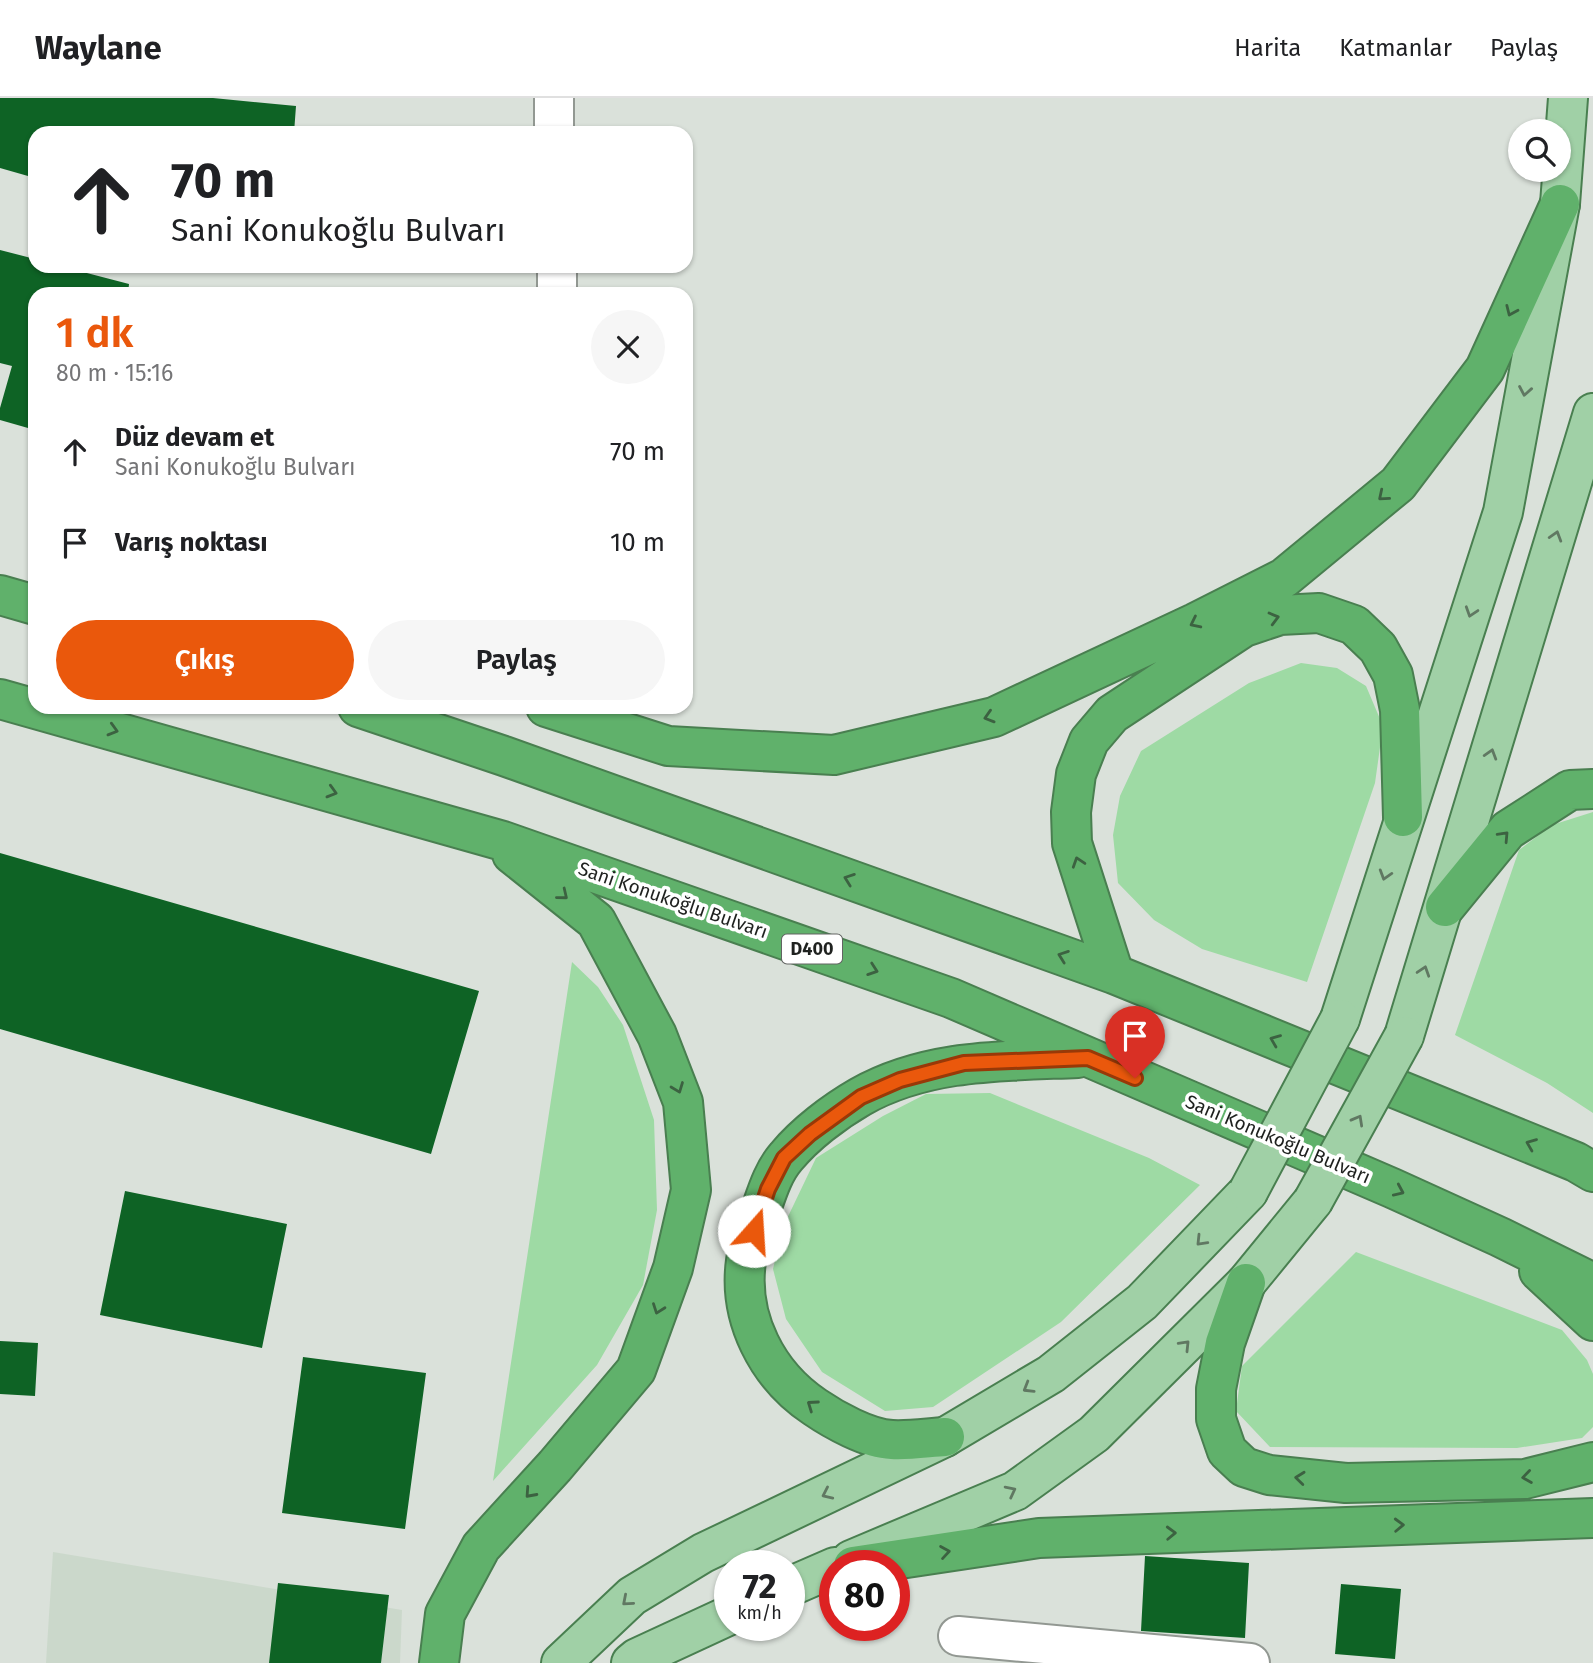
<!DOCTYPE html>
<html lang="tr">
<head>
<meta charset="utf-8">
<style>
  body { margin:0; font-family:"Fira Sans",sans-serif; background:#f6f6f6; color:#202124; height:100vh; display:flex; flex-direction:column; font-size:26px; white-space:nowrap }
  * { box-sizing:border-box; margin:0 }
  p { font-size:23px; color:#757577 }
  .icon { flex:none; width:38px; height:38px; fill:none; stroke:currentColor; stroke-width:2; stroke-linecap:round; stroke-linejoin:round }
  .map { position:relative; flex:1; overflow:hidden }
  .drawer { position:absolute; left:28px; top:189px; width:665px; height:427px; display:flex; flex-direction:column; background:#fff; border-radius:21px; box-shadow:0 2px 5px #0004 }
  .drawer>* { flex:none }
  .top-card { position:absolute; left:28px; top:28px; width:665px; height:147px; border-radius:21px; box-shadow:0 2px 5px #0004; background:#fff; color:#202124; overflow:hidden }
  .fabs { position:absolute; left:1508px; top:21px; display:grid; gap:14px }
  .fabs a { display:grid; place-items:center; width:63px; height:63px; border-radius:50%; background:#fff; box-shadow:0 2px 5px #0004; font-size:35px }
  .speed { position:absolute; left:714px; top:1452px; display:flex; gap:14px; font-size:35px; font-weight:700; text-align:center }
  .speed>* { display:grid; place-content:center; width:91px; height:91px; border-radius:50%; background:#fff; box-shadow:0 2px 5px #0004; line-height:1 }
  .speed small { font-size:18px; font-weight:400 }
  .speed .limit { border:10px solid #d22; background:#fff; color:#111 }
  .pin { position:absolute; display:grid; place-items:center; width:60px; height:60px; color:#fff; margin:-72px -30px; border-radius:50% 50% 50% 0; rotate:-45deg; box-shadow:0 0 7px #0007 }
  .pin .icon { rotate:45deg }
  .me { position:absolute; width:77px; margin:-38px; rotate:19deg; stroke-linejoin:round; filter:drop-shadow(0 0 5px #0008) }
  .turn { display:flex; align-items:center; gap:24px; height:147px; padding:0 28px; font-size:32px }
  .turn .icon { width:91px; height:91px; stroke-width:2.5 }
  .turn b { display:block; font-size:49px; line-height:60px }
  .round { display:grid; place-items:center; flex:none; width:74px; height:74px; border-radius:37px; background:#f6f6f6 }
  .summary { display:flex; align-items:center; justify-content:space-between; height:119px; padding:0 28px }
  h1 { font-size:42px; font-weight:600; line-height:52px; color:#ea580c }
  .primary-button { display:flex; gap:14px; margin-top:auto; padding:14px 28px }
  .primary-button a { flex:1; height:80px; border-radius:42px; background:#ea580c; color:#fff; font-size:28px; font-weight:600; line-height:80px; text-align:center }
  .primary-button a+a { background:#f6f6f6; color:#202124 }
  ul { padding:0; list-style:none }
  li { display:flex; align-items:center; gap:21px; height:91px; padding:0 28px }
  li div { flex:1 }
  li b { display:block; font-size:26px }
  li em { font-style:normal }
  header { display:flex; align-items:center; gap:42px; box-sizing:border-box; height:98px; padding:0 35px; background:#fff; border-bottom:2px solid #e0e0e0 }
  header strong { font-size:33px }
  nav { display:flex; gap:38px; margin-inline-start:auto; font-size:24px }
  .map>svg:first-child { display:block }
  .built { fill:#cbd8cb }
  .green { fill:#9edaa4 }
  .building { fill:#0e6325 }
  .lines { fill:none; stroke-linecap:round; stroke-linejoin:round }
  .minor-casing { stroke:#929892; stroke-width:42 }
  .major-casing { stroke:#497f50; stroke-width:42 }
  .highway-casing { stroke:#497f50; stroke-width:42 }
  .minor { stroke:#fff; stroke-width:38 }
  .major { stroke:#a0d0a6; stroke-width:38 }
  .highway { stroke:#60b16b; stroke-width:38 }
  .major-bridge-casing { stroke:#497f50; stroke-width:42; stroke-linecap:butt }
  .major-bridge { stroke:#a0d0a6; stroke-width:38 }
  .oneway { stroke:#3c6241 }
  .oneway2 { stroke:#607862 }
  .route-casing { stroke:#983908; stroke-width:18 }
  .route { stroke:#ea580c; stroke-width:12 }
  .labels { text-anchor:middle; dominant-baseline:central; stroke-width:7; stroke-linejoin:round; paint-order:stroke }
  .shield { fill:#fff; stroke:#626462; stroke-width:2 }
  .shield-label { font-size:18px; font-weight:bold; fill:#1f211f }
  .street-label { font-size:19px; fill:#1f211f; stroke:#fff }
</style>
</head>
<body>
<header>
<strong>Waylane</strong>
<nav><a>Harita</a><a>Katmanlar</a><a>Paylaş</a></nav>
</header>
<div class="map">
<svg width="1593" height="1565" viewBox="0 0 1593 1565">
  <rect width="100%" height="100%" fill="#dae1da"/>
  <path class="built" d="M 53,1454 L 402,1512 L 400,1565 L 46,1565 Z"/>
  <path class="green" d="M 1301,565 L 1337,570 L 1366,588 L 1383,628 L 1375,685 L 1307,884 L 1202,851 L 1154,822 L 1118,785 L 1113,737 L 1120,698 L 1141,653 L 1249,585 Z
    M 1593,714 L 1593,1015 L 1547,985 L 1455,937 L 1519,752 L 1552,727 Z
    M 572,864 L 598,889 L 623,927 L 654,1022 L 657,1112 L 643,1187 L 597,1267 L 493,1383 Z
    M 990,995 L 1149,1060 L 1200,1087 L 1061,1224 L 933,1309 L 885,1313 L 822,1274 L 786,1221 L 773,1171 L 783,1129 L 816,1060 L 883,1018 L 926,996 Z
    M 1356,1154 L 1562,1232 L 1587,1262 L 1593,1276 L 1593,1329 L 1582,1340 L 1517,1350 L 1270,1349 L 1236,1313 L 1242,1268 Z"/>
  <path class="building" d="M 0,0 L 213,0 L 296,8 L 294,35 L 35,35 L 35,80 L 0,70 Z
    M 0,152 L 35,161 L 35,168 L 60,168 L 129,186 L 128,196 L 35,196 L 35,332 L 0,322 L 0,310 L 12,268 L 0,265 Z
    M 0,755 L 479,893 L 431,1056 L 0,931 Z
    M 125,1093 L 287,1126 L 262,1250 L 100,1217 Z
    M 0,1243 L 38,1245 L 35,1298 L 0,1296 Z
    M 303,1259 L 426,1275 L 405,1431 L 282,1415 Z
    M 1145,1458 L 1249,1465 L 1245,1540 L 1141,1533 Z
    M 278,1485 L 389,1497 L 381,1565 L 269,1565 Z
    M 1341,1486 L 1401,1491 L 1395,1561 L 1335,1556 Z"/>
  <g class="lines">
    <g class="minor-casing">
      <path id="minor" d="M 554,0 L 554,35
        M 557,168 L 557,196
        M 958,1538 L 1250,1565"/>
    </g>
    <g class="major-casing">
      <path id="major" d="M 1340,921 L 1503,414 L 1560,106 L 1568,0
        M 1404,938 L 1593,315
        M 851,1462 L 1015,1393 L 1094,1336 L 1246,1185 L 1313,1103
        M 789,1489 L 835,1469
        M 561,1565 L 632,1498 L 703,1455 L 945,1339 L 1051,1276 L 1142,1204 L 1248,1094
        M 631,1565 L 637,1560 L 730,1517"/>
    </g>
    <g class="highway-casing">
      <path id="highway" d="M 0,497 L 35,507
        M 0,601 L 503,743 L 951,900 L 1392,1090 L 1500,1139 L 1593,1185
        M 358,609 L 504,658 L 1114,876 L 1576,1064 L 1593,1074
        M 546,609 L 668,648 L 834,657 L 994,619 L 1195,525 L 1284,480 L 1398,386 L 1485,271 L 1560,106
        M 1445,809 L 1508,732 L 1570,692 L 1593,691
        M 1114,876 L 1072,745 L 1071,714 L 1076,676 L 1089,643 L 1112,616 L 1244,529 L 1280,517 L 1319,515 L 1354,527 L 1378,550 L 1393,577 L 1400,612 L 1403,719
        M 1539,1173 L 1593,1223
        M 1246,1185 L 1225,1245 L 1216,1291 L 1216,1321 L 1227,1353 L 1244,1369 L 1269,1377 L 1346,1385 L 1525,1381 L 1593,1364
        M 945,1339 C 928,1340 909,1343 892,1342 C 868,1341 834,1322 815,1309 C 767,1277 738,1220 746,1163 C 748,1147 754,1132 759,1117 C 766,1098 772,1075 786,1059 C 805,1036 834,1014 860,999 C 927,961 1004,963 1078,960
        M 853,1468 L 1039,1440 L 1593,1420
        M 439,1565 L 445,1516 L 481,1449 L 555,1368 L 636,1272 L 673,1170 L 691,1092 L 683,1004 L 657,937 L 596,823 L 512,756"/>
    </g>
    <use href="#minor" class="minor"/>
    <use href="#major" class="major"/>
    <use href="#highway" class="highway"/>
    <g class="major-bridge-casing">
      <path id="major-bridge" d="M 1248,1094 L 1340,921
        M 1313,1103 L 1404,938"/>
    </g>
    <use href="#major-bridge" class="major-bridge"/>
  </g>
  <defs><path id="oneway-chevron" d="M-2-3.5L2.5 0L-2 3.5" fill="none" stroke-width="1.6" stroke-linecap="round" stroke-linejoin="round" transform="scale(1.75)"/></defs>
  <g class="oneway">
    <use href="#oneway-chevron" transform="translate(1511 213) rotate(114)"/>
    <use href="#oneway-chevron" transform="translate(1383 398) rotate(140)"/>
    <use href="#oneway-chevron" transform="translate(1274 520) rotate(-15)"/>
    <use href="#oneway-chevron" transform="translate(1195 525) rotate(154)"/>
    <use href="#oneway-chevron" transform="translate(989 619) rotate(163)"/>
    <use href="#oneway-chevron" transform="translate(113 632) rotate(16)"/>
    <use href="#oneway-chevron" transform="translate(332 694) rotate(16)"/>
    <use href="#oneway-chevron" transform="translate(1504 738) rotate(-47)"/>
    <use href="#oneway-chevron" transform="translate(1078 764) rotate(-108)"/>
    <use href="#oneway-chevron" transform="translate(849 781) rotate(-160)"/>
    <use href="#oneway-chevron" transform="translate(563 797) rotate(39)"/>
    <use href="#oneway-chevron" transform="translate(1063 858) rotate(-160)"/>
    <use href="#oneway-chevron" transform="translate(873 872) rotate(19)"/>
    <use href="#oneway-chevron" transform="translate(1275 942) rotate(-158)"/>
    <use href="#oneway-chevron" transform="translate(678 990) rotate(69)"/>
    <use href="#oneway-chevron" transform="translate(1531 1046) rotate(-158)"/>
    <use href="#oneway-chevron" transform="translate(1399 1093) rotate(24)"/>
    <use href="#oneway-chevron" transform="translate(658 1211) rotate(110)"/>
    <use href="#oneway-chevron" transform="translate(812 1307) rotate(-145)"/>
    <use href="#oneway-chevron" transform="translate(1527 1379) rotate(172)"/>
    <use href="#oneway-chevron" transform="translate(1300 1380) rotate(-174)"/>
    <use href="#oneway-chevron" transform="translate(530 1395) rotate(132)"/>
    <use href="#oneway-chevron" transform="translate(1399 1427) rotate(-2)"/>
    <use href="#oneway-chevron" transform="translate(1171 1435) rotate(-2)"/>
    <use href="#oneway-chevron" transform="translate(945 1454) rotate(-9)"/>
  </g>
  <g class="oneway2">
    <use href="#oneway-chevron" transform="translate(1525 293) rotate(100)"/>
    <use href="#oneway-chevron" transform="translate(1556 438) rotate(-73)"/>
    <use href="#oneway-chevron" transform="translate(1471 514) rotate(108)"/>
    <use href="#oneway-chevron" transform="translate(1491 656) rotate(-73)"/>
    <use href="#oneway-chevron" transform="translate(1385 777) rotate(107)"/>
    <use href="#oneway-chevron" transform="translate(1424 873) rotate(-72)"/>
    <use href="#oneway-chevron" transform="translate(1358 1022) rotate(-61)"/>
    <use href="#oneway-chevron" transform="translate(1201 1143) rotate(134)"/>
    <use href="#oneway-chevron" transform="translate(1185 1247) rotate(-46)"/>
    <use href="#oneway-chevron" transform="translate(1028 1290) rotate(149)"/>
    <use href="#oneway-chevron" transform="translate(1011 1393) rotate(-27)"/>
    <use href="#oneway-chevron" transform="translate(827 1396) rotate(155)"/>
    <use href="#oneway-chevron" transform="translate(627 1503) rotate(139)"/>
  </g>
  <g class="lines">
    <g class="route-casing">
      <path id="route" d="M 754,1133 L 768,1091 L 784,1060 L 810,1036 L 861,999 L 900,982 L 964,965 L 1088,960 L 1135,980"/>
    </g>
    <use href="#route" class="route"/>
  </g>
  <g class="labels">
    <rect class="shield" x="782" y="836.5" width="60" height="29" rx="5"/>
    <g class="shield-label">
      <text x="812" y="851">D400</text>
    </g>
    <g class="street-label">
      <text transform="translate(673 802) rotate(19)">Sani Konukoğlu Bulvarı</text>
      <text transform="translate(1278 1041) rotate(23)">Sani Konukoğlu Bulvarı</text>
    </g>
  </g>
</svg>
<div class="fabs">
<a><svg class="icon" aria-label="search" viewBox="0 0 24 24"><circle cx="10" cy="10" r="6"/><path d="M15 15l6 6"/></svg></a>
</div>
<div class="speed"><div>72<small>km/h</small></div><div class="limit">80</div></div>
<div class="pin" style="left:1135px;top:980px;background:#d93025"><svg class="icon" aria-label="arrive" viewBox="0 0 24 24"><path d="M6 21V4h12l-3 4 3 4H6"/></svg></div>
<svg class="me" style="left:754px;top:1133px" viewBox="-20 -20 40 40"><circle r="19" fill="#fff"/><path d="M0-13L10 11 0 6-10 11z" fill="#ea580c"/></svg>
<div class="top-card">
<div class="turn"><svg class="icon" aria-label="ahead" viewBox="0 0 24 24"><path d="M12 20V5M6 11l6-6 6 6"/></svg><div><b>70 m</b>Sani Konukoğlu Bulvarı</div></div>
</div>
<section class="drawer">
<div class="summary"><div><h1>1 dk</h1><p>80 m · 15:16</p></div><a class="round"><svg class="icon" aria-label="close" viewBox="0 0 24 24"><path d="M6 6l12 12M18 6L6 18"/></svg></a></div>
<ul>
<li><svg class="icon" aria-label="ahead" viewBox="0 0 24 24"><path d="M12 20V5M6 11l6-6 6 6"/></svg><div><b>Düz devam et</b><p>Sani Konukoğlu Bulvarı</p></div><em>70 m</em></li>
<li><svg class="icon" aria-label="arrive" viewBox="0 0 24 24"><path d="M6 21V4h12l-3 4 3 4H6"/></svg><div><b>Varış noktası</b></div><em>10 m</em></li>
</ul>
<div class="primary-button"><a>Çıkış</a><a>Paylaş</a></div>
</section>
</div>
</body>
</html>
